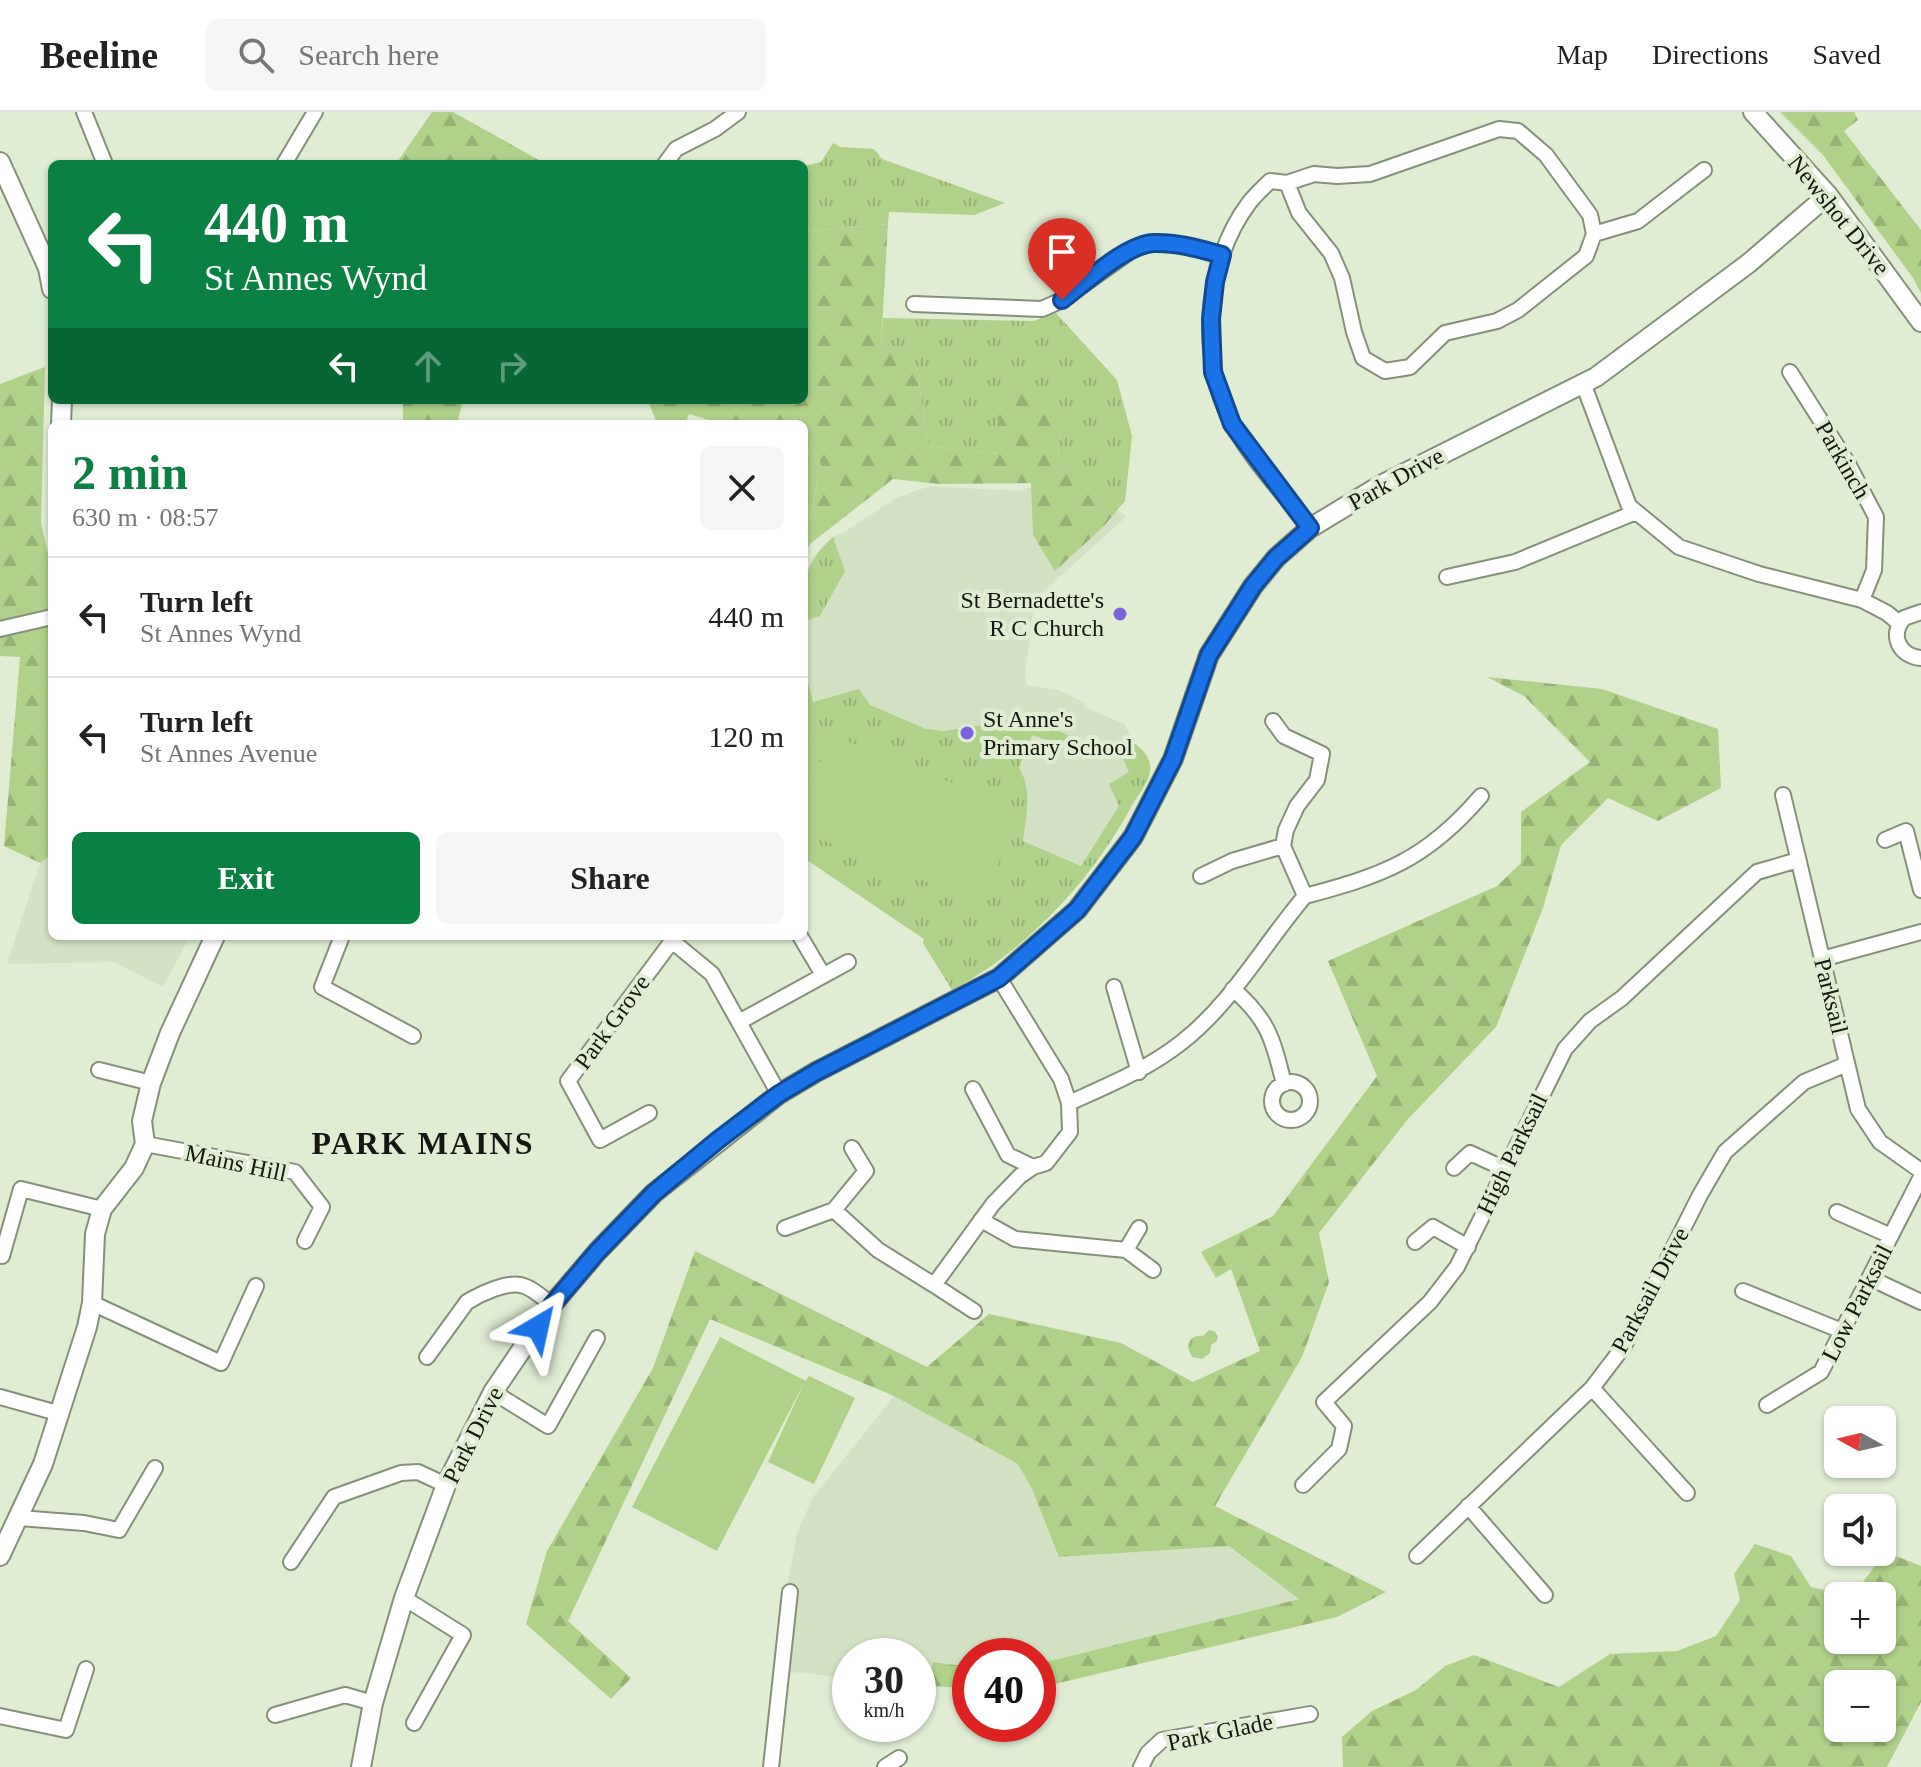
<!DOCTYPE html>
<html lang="en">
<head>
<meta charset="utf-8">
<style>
  body { margin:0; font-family:Georgia,serif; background:#f6f6f6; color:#222; height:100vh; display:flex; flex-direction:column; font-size:30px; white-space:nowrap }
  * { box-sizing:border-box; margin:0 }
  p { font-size:26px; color:#767676 }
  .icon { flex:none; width:44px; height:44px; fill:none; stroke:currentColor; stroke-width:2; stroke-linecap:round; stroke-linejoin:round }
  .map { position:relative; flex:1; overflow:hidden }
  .sheet { position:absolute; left:48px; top:308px; width:760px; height:520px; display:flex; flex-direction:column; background:#fff; border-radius:12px; box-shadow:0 2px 6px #0004 }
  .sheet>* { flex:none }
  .guide { position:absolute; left:48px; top:48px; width:760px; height:244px; border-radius:12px; box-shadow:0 2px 6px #0004; background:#0b8043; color:#fff; overflow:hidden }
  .needle { width:52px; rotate:278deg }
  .fabs { position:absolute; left:1824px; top:1294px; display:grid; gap:16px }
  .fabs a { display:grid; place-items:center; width:72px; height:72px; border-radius:12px; background:#fff; box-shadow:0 2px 6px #0004; font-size:40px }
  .speed { position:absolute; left:832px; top:1526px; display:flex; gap:16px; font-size:40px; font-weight:700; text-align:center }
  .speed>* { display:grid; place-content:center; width:104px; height:104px; border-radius:50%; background:#fff; box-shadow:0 2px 6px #0004; line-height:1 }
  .speed small { font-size:20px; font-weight:400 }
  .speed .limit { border:12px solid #d22; background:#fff; color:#111 }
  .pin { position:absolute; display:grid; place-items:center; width:68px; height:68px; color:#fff; margin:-82px -34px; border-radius:50% 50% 50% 0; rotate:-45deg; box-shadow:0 0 8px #0007 }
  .pin .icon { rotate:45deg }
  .me { position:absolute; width:88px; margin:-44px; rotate:36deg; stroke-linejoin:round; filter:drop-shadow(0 0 6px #0008) }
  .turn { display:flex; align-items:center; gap:28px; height:168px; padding:0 24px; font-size:36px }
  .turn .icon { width:104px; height:104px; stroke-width:2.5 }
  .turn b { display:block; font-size:56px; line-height:68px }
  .lanes { display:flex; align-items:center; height:76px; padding:0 24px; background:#0003; justify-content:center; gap:40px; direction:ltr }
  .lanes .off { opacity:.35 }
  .round { display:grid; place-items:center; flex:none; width:84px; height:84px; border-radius:12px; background:#f6f6f6 }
  .overview { display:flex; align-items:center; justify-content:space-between; height:136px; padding:0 24px }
  h1 { font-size:48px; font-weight:600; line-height:60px; color:#0b8043 }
  .button { display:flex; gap:16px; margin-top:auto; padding:16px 24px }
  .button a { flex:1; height:92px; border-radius:12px; background:#0b8043; color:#fff; font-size:32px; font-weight:600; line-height:92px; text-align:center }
  .button a+a { background:#f6f6f6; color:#222 }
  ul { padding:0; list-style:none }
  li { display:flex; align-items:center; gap:24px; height:120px; padding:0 24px; border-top:2px solid #e0e0e0 }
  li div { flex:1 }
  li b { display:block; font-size:30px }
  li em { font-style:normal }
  header { display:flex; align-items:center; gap:48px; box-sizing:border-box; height:112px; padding:0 40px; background:#fff; border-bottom:2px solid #e0e0e0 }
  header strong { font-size:38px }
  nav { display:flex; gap:44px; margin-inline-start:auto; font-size:28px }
  .search { width:560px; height:72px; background:#f6f6f6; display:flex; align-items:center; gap:20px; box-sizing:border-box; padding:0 28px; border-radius:12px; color:#767676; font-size:30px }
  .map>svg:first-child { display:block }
  .built { fill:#d2e2c2 }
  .grass { fill:url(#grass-tufts) }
  .forest { fill:url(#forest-firs); fill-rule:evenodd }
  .pitch { fill:#afd189 }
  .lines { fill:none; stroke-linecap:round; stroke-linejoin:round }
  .minor-casing { stroke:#849078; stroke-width:18 }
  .tertiary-casing { stroke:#849078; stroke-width:22 }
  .minor { stroke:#fff; stroke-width:14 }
  .tertiary { stroke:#fff; stroke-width:18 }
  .route-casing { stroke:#114b97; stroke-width:20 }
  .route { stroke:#1a73e8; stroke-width:14 }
  .poi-dot { fill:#7b63de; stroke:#e0edd3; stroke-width:3 }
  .labels { text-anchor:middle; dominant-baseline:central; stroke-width:8; stroke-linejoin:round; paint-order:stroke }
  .street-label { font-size:24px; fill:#141810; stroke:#e0edd3 }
  .poi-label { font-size:24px; fill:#141810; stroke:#e0edd3; text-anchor:end }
  .district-label { font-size:32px; font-weight:bold; letter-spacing:2px; fill:#141810; stroke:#e0edd3 }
</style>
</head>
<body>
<header>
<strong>Beeline</strong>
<div class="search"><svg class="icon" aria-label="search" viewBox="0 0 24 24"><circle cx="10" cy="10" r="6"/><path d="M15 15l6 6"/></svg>Search here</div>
<nav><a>Map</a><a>Directions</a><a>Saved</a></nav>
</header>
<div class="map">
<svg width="1921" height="1655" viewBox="0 0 1921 1655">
  <defs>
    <pattern id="grass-tufts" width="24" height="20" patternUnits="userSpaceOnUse" patternTransform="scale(2)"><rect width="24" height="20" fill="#afd189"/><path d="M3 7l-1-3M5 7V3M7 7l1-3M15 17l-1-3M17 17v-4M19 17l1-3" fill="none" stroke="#96b375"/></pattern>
    <pattern id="forest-firs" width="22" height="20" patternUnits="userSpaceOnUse" patternTransform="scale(2)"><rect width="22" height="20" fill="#afd189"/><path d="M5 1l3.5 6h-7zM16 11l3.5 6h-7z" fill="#96b375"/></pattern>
  </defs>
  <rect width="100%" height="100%" fill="#e0edd3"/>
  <path class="built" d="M 1046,370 L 1111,395 L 1127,404 L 1035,487 L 1025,560 L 1026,573 L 1059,578 L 1085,591 L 1084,595 L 1125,612 L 1133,630 L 1147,643 L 1150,661 L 1122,712 L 1072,780 L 1011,838 L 970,869 L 952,878 L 923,831 L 924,827 L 804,746 L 804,465 L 813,445 L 833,425 L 842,420 L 843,421 L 898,385 L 930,374 L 1020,379 Z
    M 52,743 L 52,824 L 190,824 L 163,875 L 114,850 L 7,852 L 40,751 Z
    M 894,1284 L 1018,1352 L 1032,1377 L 1060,1445 L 1229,1434 L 1299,1487 L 1038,1552 L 1038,1544 L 970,1544 L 970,1555 L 933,1550 L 927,1574 L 918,1573 L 918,1544 L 850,1544 L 850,1566 L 772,1558 L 797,1421 L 813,1385 Z"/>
  <path class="grass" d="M 833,31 L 840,35 L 874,37 L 882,47 L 1005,91 L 974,103 L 889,100 L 888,112 L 804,120 L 804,54 L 821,50 Z
    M 1055,200 L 1117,268 L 1132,324 L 1125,389 L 1058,352 L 1060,314 L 999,342 L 928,334 L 917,254 L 881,234 L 883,206 L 1034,209 Z
    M 804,337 L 813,340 L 821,352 L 810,407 L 804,413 Z
    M 833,425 L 845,459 L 820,504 L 804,509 C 804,470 802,453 833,425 Z
    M 804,554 L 813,590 L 859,577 L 870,593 L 926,617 L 944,619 L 983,613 L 999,602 L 1005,613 L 1013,619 L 1047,614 L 1068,623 L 1064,634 L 1032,623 L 1019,656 C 1033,679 1026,703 1023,729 L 1081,754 L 1119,694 L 1109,672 L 1129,660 L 1121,642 L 1133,630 C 1143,638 1152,646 1150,660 C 1148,671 1138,684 1132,693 C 1093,767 1026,839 952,878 L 923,831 L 924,827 L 804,746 Z
    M 1209,1218 L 1214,1219 L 1218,1224 L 1217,1229 L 1211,1233 L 1210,1241 L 1202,1247 L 1192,1245 L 1188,1236 C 1188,1227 1194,1223 1203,1224 Z"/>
  <path class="forest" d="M 432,0 L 453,0 L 546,52 L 396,52 Z
    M 1780,0 L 1854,0 L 1858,8 L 1844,19 L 1921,118 L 1921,181 L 1913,166 L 1823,43 Z
    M 888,112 L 881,234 L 917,254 L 928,334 L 999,342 L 997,277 L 1051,284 L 1060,314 L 1058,352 L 1125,389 L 1104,414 L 1055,459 L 1033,423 L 1031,371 L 939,372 L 893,367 L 810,432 L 804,443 L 804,413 L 810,407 L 821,352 L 813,340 L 804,337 L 804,312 L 722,312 L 689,302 L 686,310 L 690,312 L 657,312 L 648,288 L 804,288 L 804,120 Z
    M 45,255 L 41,411 L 52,459 L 52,743 L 40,751 L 4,734 L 20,545 L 0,544 L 0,272 Z
    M 403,288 L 463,288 L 457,312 L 403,312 Z
    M 1487,565 L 1602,577 L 1718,617 L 1721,676 L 1658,709 L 1608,686 L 1561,733 L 1543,796 L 1496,915 L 1408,1007 L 1319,1121 L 1329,1170 L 1302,1245 L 1215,1394 L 1386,1480 L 1337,1505 L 1038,1576 L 1038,1552 L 1299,1487 L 1229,1434 L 1059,1445 L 1032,1377 L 1018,1352 L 894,1284 L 710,1207 L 568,1509 L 631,1566 L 611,1587 L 526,1512 L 547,1439 L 653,1256 L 695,1139 L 927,1255 L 989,1202 L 1121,1231 L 1193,1270 L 1260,1239 L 1231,1157 L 1216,1166 L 1201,1140 L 1273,1104 L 1377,964 L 1328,849 L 1497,774 L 1521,751 L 1521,700 L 1590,650 L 1524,584 Z
    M 1755,1432 L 1791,1444 L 1811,1475 L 1850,1484 L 1838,1484 L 1838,1528 L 1882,1528 L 1882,1484 L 1852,1484 L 1886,1440 L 1921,1454 L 1921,1590 L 1887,1655 L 1343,1655 L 1342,1625 L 1372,1599 L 1416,1578 L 1445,1554 L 1474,1543 L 1559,1575 L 1610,1542 L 1677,1539 L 1716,1524 L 1740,1488 L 1734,1462 ZM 1838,1572 L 1882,1572 L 1882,1616 L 1838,1616 Z
    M 933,1550 L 970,1555 L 970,1576 L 927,1574 Z"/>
  <path class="pitch" d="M 831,623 L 1020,698 L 982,792 L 804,721 L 804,690 Z
    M 720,1225 L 806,1269 L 809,1264 L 855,1286 L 814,1372 L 768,1350 L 804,1271 L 717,1439 L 632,1395 Z"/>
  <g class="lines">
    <g class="minor-casing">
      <path id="minor" d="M 84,0 L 105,52
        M 284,52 L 315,0
        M 665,52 L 676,37 L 715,17 L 738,0
        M 1287,71 L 1299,101 L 1331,141 L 1342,166 L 1354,220 L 1363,246 L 1385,259 L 1410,255 L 1445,221 L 1497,209 L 1518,198 L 1586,144 L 1594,122 L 1590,103 L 1546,43 L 1518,19 L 1499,17 L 1370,62 L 1337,64 L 1314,62 L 1287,71 L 1270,69 C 1263,76 1255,83 1249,91 C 1204,151 1197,247 1233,313 C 1253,350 1285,382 1310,416
        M 1594,122 L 1638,109 L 1704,58
        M 914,192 L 1042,197 L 1062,188 L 1131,139 L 1150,131 L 1177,132 L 1222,143
        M 1790,260 L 1847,350 L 1876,405 L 1874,458 L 1862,488
        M 1583,271 L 1629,394 L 1679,435 L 1759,462 L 1862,488 L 1887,501 L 1899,511
        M 1447,465 L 1515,450 L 1636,400
        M 1921,500 L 1904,506 C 1889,523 1899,544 1921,546
        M 0,517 L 52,505
        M 1783,683 L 1858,997 L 1880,1030 L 1921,1059
        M 1885,728 L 1906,719 L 1921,778
        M 1201,764 L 1232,749 L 1283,734
        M 1305,784 C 1384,763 1426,748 1481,684
        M 342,824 L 322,875 L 413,924
        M 676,824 L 672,829 L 712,862 L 779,982
        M 800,824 L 823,863
        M 1822,847 L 1921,820
        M 1114,875 L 1139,960
        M 1233,877 C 1269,908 1273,928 1284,972
        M 739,910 L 848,850
        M 99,958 L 151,971
        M1272 989a19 19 0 1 1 38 0a19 19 0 1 1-38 0Z
        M 973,977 L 1008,1043 L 1033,1055
        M 1069,991 C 1109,973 1148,957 1182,930 C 1232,891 1264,832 1305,784 L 1283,734 L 1286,718 L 1297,694 L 1317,668 L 1322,642 L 1284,624 L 1273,609
        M 649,1001 L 600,1028 L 568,969 L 672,829
        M 145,1032 L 295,1060 L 322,1095 L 305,1129
        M 852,1036 L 866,1059 L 834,1098 L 878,1138 L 934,1173 L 993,1092 L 1020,1064 L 1033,1055 L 1046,1051 L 1070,1020 L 1069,991 L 1061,967 L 999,866
        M 1454,1056 L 1470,1041 L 1505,1057
        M 1837,1100 L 1891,1124
        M 981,1108 L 1015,1127 L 1126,1138 L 1153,1158
        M 785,1116 L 834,1098
        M 1415,1130 L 1433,1115 L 1468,1135
        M 1126,1138 L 1139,1116
        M 2,1144 L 21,1077 L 102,1097
        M 1870,1166 L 1921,1190
        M 934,1173 L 974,1199
        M 1743,1179 L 1842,1219
        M 92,1191 L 221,1251 L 256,1174
        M 427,1245 L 467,1190 C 480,1182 509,1168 524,1174 C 534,1177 544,1187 552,1193
        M 1592,1276 L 1687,1381
        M 493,1280 L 548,1314 L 597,1226
        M 0,1285 L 61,1302
        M 1767,1293 L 1821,1260 L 1921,1065
        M 1303,1373 L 1339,1337 L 1344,1314 L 1324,1290 L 1430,1190 L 1457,1155 L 1565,937 L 1590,909 L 1622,886 L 1757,760 L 1798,748
        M 1468,1394 L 1545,1483
        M 19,1406 L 84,1411 L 119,1418 L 155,1356
        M 1417,1444 L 1592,1276 L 1624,1234 L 1700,1083 L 1725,1040 L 1804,970 L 1847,952
        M 291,1450 L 334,1385 L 401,1361 L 418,1360 L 446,1373
        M 404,1486 L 463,1523 L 414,1611
        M 275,1603 L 345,1583 L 373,1591
        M 0,1604 L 66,1618 L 86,1557
        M 771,1655 L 790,1480
        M 885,1655 L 899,1646
        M 1141,1655 L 1148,1641 L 1162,1628 L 1310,1602"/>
    </g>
    <g class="tertiary-casing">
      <path id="tertiary" d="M 1753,0 L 1828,83 L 1921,210
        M 0,50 L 48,156 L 52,177
        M 61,312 L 62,288
        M 0,1444 L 43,1352 L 87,1215 L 92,1191 L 95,1122 L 102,1097 L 134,1056 L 145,1032 L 142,1009 L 151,971 L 170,921 L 215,824
        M 361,1655 L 373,1591 L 404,1486 L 446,1373 L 493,1280 L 552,1193 L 597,1140 L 654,1081 L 779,982 L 816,960 L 999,866 L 1077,798 L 1133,725 L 1173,647 L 1209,543 L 1253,474 L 1276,446 L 1310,416 L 1381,373 L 1596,265 L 1749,151 L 1828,83"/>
    </g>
    <use href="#minor" class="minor"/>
    <use href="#tertiary" class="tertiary"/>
  </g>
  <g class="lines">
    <g class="route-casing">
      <path id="route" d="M 538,1215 L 552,1193 L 597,1140 L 654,1081 L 718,1028 L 779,982 L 816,960 L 999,866 L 1077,798 L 1133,725 L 1173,647 L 1209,543 L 1253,474 L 1276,446 L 1310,416 L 1232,312 L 1213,260 L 1211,207 L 1215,170 L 1222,143 C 1200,137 1177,130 1153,131 C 1125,133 1085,171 1062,188"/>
    </g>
    <use href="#route" class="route"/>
  </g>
  <g class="poi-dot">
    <circle cx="1120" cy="502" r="8"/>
    <circle cx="967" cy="621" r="8"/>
  </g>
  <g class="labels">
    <g class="street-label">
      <text transform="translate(1839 103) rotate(51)">Newshot Drive</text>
      <text transform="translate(1843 348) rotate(60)">Parkinch</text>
      <text transform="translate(1396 367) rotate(-29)">Park Drive</text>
      <text transform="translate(1831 884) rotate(76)">Parksail</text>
      <text transform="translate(612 910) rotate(-54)">Park Grove</text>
      <text transform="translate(1512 1042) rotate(-64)">High Parksail</text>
      <text transform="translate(236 1051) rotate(12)">Mains Hill</text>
      <text transform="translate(1650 1178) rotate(-62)">Parksail Drive</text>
      <text transform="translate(1857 1191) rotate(-63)">Low Parksail</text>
      <text transform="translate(473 1323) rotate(-63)">Park Drive</text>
      <text transform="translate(1220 1620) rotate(-12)">Park Glade</text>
    </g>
    <g class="poi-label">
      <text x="1104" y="488">St Bernadette's<tspan x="1104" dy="28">R C Church</tspan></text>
      <text x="983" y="607" text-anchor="start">St Anne's<tspan x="983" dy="28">Primary School</tspan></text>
    </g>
    <g class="district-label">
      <text x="423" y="1031">PARK MAINS</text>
    </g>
  </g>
</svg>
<div class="fabs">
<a><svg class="needle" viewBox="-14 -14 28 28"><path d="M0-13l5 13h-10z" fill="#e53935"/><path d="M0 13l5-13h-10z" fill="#767676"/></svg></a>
<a><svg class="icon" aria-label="sound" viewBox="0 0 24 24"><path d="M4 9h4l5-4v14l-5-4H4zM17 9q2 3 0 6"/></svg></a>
<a>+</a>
<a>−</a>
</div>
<div class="speed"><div>30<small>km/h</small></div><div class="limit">40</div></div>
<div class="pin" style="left:1062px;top:188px;background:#d93025"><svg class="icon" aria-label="arrive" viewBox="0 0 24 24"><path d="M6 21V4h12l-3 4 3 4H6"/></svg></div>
<svg class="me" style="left:538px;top:1215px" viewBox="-20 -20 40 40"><path d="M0-17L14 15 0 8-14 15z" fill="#1a73e8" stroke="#fff" stroke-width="4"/></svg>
<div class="guide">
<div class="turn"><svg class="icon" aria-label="left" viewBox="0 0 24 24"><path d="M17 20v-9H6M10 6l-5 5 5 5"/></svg><div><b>440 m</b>St Annes Wynd</div></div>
<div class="lanes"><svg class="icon" aria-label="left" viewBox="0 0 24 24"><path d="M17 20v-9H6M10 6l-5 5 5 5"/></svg><svg class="icon off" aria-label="ahead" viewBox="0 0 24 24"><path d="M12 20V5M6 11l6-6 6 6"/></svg><svg class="icon off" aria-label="right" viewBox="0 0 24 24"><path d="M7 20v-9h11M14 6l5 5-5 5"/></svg></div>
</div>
<section class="sheet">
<div class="overview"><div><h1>2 min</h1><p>630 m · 08:57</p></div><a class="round"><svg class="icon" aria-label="close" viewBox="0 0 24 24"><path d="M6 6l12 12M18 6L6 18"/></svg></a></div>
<ul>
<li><svg class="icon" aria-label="left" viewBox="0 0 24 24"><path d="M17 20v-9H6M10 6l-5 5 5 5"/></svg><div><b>Turn left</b><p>St Annes Wynd</p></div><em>440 m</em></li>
<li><svg class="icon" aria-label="left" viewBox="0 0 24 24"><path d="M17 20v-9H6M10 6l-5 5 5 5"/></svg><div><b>Turn left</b><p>St Annes Avenue</p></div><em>120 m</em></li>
</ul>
<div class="button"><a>Exit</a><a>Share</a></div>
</section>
</div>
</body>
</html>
